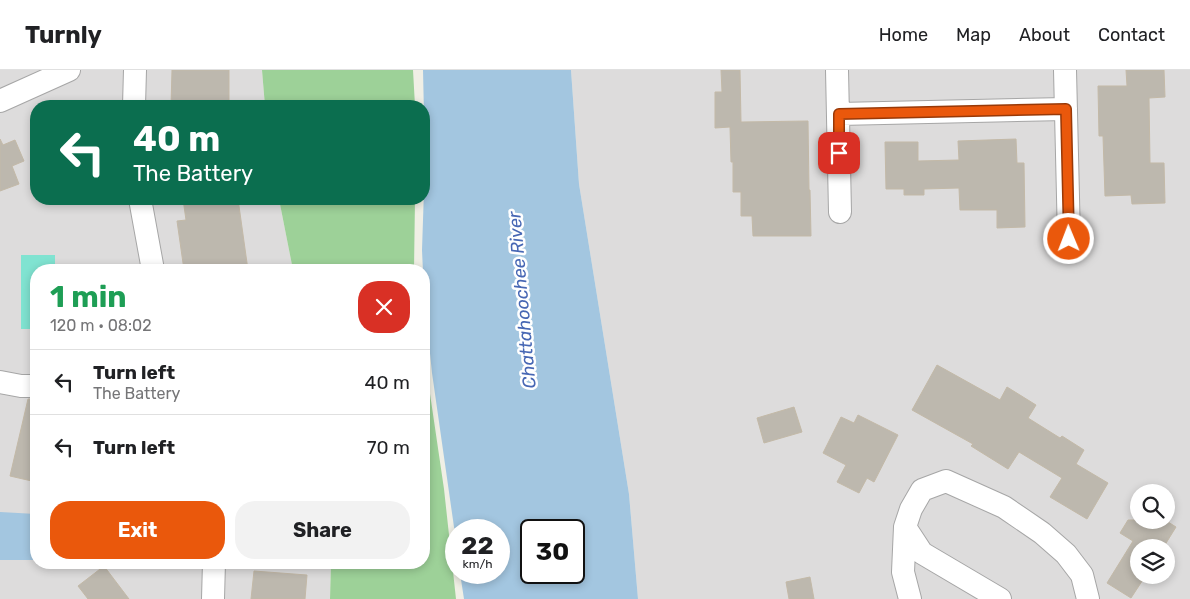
<!DOCTYPE html>
<html lang="en">
<head>
<meta charset="utf-8">
<style>
  body { margin:0; font-family:Rubik,sans-serif; background:#f2f2f2; color:#202124; height:100vh; display:flex; flex-direction:column; font-size:19px; white-space:nowrap }
  * { box-sizing:border-box; margin:0 }
  p { font-size:16px; color:#757577 }
  .icon { flex:none; width:28px; height:28px; fill:none; stroke:currentColor; stroke-width:2; stroke-linecap:round; stroke-linejoin:round }
  .map { position:relative; flex:1; overflow:hidden }
  .side { position:absolute; left:30px; top:194px; width:400px; height:305px; display:flex; flex-direction:column; background:#fff; border-radius:20px; box-shadow:0 2px 8px #0003 }
  .side>* { flex:none }
  .guide { position:absolute; left:30px; top:30px; width:400px; height:105px; border-radius:20px; box-shadow:0 2px 8px #0003; background:#0b6e4f; color:#fff; overflow:hidden }
  .controls { position:absolute; left:1130px; top:414px; display:grid; gap:10px }
  .controls a { display:grid; place-items:center; width:45px; height:45px; border-radius:50%; background:#fff; box-shadow:0 2px 8px #0003; font-size:25px }
  .speed { position:absolute; left:445px; top:449px; display:flex; gap:10px; font-size:25px; font-weight:700; text-align:center }
  .speed>* { display:grid; place-content:center; width:65px; height:65px; border-radius:50%; background:#fff; box-shadow:0 2px 8px #0003; line-height:1 }
  .speed small { font-size:12px; font-weight:400 }
  .speed .limit { border:2px solid #111; border-radius:8px; background:#fff; color:#111 }
  .pin { position:absolute; display:grid; place-items:center; width:42px; height:42px; color:#fff; margin:-21px; border-radius:10px; box-shadow:0 2px 8px #0006 }
  .me { position:absolute; width:55px; margin:-28px; rotate:359deg; stroke-linejoin:round; filter:drop-shadow(0 0 4px #0008) }
  .turn { display:flex; align-items:center; gap:18px; height:105px; padding:0 20px; font-size:22px }
  .turn .icon { width:65px; height:65px; stroke-width:2.5 }
  .turn b { display:block; font-size:35px; line-height:42px }
  .round { display:grid; place-items:center; flex:none; width:52px; height:52px; border-radius:20px; background:#f2f2f2 }
  .overview { display:flex; align-items:center; justify-content:space-between; height:85px; padding:0 20px }
  h1 { font-size:30px; font-weight:700; line-height:38px; color:#1e9e55 }
  .primary-button { display:flex; gap:10px; margin-top:auto; padding:10px 20px }
  .primary-button a { flex:1; height:58px; border-radius:20px; background:#ea580c; color:#fff; font-size:20px; font-weight:700; line-height:58px; text-align:center }
  .primary-button a+a { background:#f2f2f2; color:#202124 }
  ul { padding:0; list-style:none }
  li { display:flex; align-items:center; gap:15px; height:65px; padding:0 20px; border-top:1px solid #e0e0e0 }
  li div { flex:1 }
  li b { display:block; font-size:19px }
  li em { font-style:normal }
  header { display:flex; align-items:center; gap:30px; box-sizing:border-box; height:70px; padding:0 25px; background:#fff; border-bottom:1px solid #e0e0e0 }
  header strong { font-size:24px }
  nav { display:flex; gap:28px; margin-inline-start:auto; font-size:18px }
  .map>svg:first-child { display:block }
  .residential { fill:#dddcdc; fill-rule:evenodd }
  .forest { fill:#9dd198 }
  .pitch { fill:#80e3d1 }
  .water { fill:#a3c6e0; fill-rule:evenodd }
  .building { fill:#bdb8ae; stroke:#c3b9a7 }
  .lines { fill:none; stroke-linecap:round; stroke-linejoin:round }
  .minor-casing { stroke:#a6a6a6; stroke-width:24 }
  .minor { stroke:#fff; stroke-width:22 }
  .route-casing { stroke:#983908; stroke-width:12 }
  .route { stroke:#ea580c; stroke-width:9 }
  .labels { text-anchor:middle; dominant-baseline:central; stroke-width:5; stroke-linejoin:round; paint-order:stroke }
  .water-label { font-size:18px; font-style:italic; fill:#4767b4; stroke:#fff }
</style>
</head>
<body>
<header>
<strong>Turnly</strong>
<nav><a>Home</a><a>Map</a><a>About</a><a>Contact</a></nav>
</header>
<div class="map">
<svg width="1190" height="529" viewBox="0 0 1190 529">
  <rect width="100%" height="100%" fill="#f0efe5"/>
  <path class="residential" d="M 0,0 L 262,0 L 265,36 L 36,36 L 36,129 L 279,129 L 293,200 L 36,200 L 36,492 L 331,493 L 330,529 L 0,529 Z
    M 571,0 L 1190,0 L 1190,529 L 638,529 L 629,424 L 579,114 ZM 1139,422 L 1166,422 L 1166,450 L 1139,450 ZM 1139,478 L 1166,478 L 1166,505 L 1139,505 Z"/>
  <path class="forest" d="M 262,0 L 413,0 L 415,36 L 265,36 Z
    M 279,129 L 415,129 L 414,200 L 293,200 Z
    M 424,283 L 444,419 L 456,529 L 330,529 L 331,493 L 424,492 Z"/>
  <path class="pitch" d="M 21,185 L 55,185 L 55,200 L 36,200 L 36,259 L 21,259 Z"/>
  <path class="water" d="M 423,0 L 571,0 L 579,114 L 629,424 L 638,529 L 464,529 L 460,503 L 499,502 L 499,460 L 456,460 L 456,471 L 432,303 L 424,224 L 422,180 L 425,90 ZM 531,460 L 574,460 L 574,502 L 531,502 Z
    M 0,442 L 36,444 L 36,490 L 0,490 Z"/>
  <path class="building" d="M 172,0 L 229,0 L 229,36 L 171,36 Z
    M 721,0 L 740,0 L 741,52 L 808,51 L 809,120 L 810,120 L 811,166 L 753,166 L 752,146 L 741,146 L 741,122 L 733,122 L 733,92 L 731,92 L 730,57 L 715,58 L 715,22 L 722,22 Z
    M 1126,0 L 1164,0 L 1165,27 L 1149,28 L 1150,93 L 1164,93 L 1165,133 L 1132,134 L 1131,125 L 1105,126 L 1103,66 L 1099,66 L 1098,16 L 1127,16 Z
    M 0,69 L 3,75 L 15,70 L 24,91 L 12,96 L 19,114 L 0,121 Z
    M 1016,69 L 1017,93 L 1024,93 L 1025,157 L 997,158 L 997,140 L 960,140 L 959,118 L 924,119 L 924,125 L 904,125 L 904,119 L 886,119 L 885,72 L 918,72 L 918,91 L 959,90 L 958,71 Z
    M 183,129 L 238,129 L 248,200 L 184,200 L 177,151 L 186,150 Z
    M 937,295 L 1000,330 L 1007,317 L 1036,335 L 1028,348 L 1060,368 L 1062,366 L 1084,380 L 1076,394 L 1108,413 L 1087,449 L 1050,427 L 1062,408 L 1019,382 L 1008,399 L 971,376 L 973,374 L 912,340 Z
    M 28,329 L 36,329 L 36,412 L 10,406 Z
    M 794,337 L 802,362 L 764,373 L 757,348 Z
    M 858,345 L 898,365 L 874,412 L 867,408 L 859,423 L 837,412 L 846,395 L 823,383 L 841,347 L 854,353 Z
    M 1128,450 L 1165,450 L 1176,457 L 1163,478 L 1139,478 L 1139,505 L 1146,505 L 1131,528 L 1107,513 L 1133,471 L 1120,463 Z
    M 104,496 L 129,529 L 88,529 L 78,516 Z
    M 254,501 L 307,505 L 305,529 L 251,529 Z
    M 810,507 L 814,529 L 789,529 L 786,512 Z"/>
  <g class="lines">
    <g class="minor-casing">
      <path id="minor" d="M 837,0 L 840,142
        M 1065,0 L 1069,169
        M 0,31 L 69,0
        M 134,36 L 135,0
        M 839,44 L 1066,39
        M 140,129 L 153,200
        M 0,312 L 21,316 L 36,316
        M 905,457 L 903,502 L 910,529
        M 213,529 L 214,492
        M 1000,529 L 922,483 L 905,457 L 911,439 L 922,420 L 946,411 L 1004,437 L 1042,463 L 1066,484 L 1082,505 L 1088,529"/>
    </g>
    <use href="#minor" class="minor"/>
  </g>
  <g class="lines">
    <g class="route-casing">
      <path id="route" d="M 839,83 L 839,44 L 1066,39 L 1069,169"/>
    </g>
    <use href="#route" class="route"/>
  </g>
  <g class="labels">
    <g class="water-label">
      <text transform="translate(522 230) rotate(-95)">Chattahoochee River</text>
    </g>
  </g>
</svg>
<div class="controls">
<a><svg class="icon" aria-label="search" viewBox="0 0 24 24"><circle cx="10" cy="10" r="6"/><path d="M15 15l6 6"/></svg></a>
<a><svg class="icon" aria-label="layers" viewBox="0 0 24 24"><path d="M12 4l9 5-9 5-9-5zM3 14l9 5 9-5"/></svg></a>
</div>
<div class="speed"><div>22<small>km/h</small></div><div class="limit">30</div></div>
<div class="pin" style="left:839px;top:83px;background:#d93025"><svg class="icon" aria-label="arrive" viewBox="0 0 24 24"><path d="M6 21V4h12l-3 4 3 4H6"/></svg></div>
<svg class="me" style="left:1069px;top:169px" viewBox="-20 -20 40 40"><circle r="17" fill="#ea580c" stroke="#fff" stroke-width="3"/><path d="M0-11L8 9 0 5-8 9z" fill="#fff"/></svg>
<div class="guide">
<div class="turn"><svg class="icon" aria-label="left" viewBox="0 0 24 24"><path d="M17 20v-9H6M10 6l-5 5 5 5"/></svg><div><b>40 m</b>The Battery</div></div>
</div>
<section class="side">
<div class="overview"><div><h1>1 min</h1><p>120 m · 08:02</p></div><a class="round" style="background:#d93025;color:#fff"><svg class="icon" aria-label="close" viewBox="0 0 24 24"><path d="M6 6l12 12M18 6L6 18"/></svg></a></div>
<ul>
<li><svg class="icon" aria-label="left" viewBox="0 0 24 24"><path d="M17 20v-9H6M10 6l-5 5 5 5"/></svg><div><b>Turn left</b><p>The Battery</p></div><em>40 m</em></li>
<li><svg class="icon" aria-label="left" viewBox="0 0 24 24"><path d="M17 20v-9H6M10 6l-5 5 5 5"/></svg><div><b>Turn left</b></div><em>70 m</em></li>
</ul>
<div class="primary-button"><a>Exit</a><a>Share</a></div>
</section>
</div>
</body>
</html>
